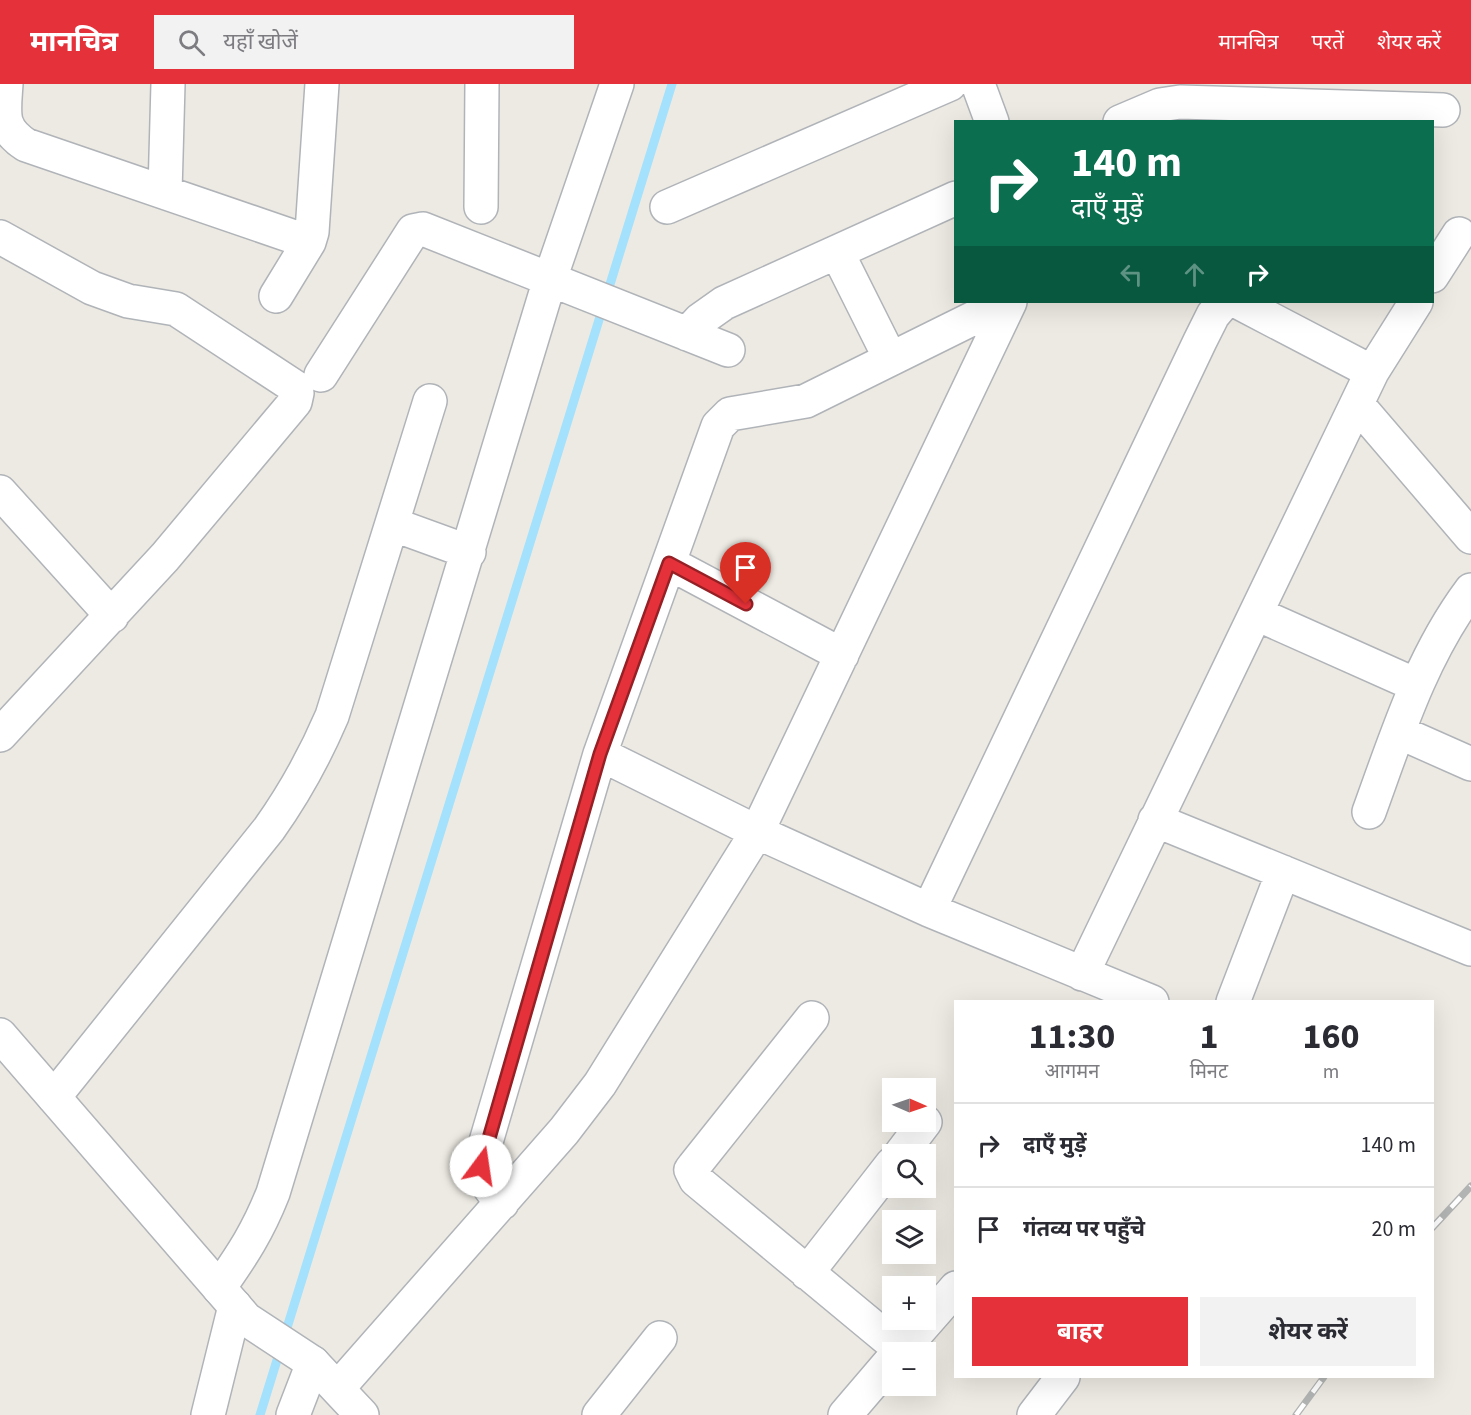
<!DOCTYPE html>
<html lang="hi">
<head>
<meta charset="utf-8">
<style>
  body { margin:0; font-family:"Source Sans 3","Noto Sans Devanagari",sans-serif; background:#f2f2f3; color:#2b2b33; height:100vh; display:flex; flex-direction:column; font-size:22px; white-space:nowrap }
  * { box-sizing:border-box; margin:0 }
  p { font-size:20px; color:#7c7c81 }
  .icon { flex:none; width:33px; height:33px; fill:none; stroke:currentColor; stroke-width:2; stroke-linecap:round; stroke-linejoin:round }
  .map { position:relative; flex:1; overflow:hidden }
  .drawer { position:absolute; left:954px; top:916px; width:480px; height:378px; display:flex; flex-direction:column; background:#fff; border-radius:0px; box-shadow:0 6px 24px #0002 }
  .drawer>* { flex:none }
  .banner { position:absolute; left:954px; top:36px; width:480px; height:183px; border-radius:0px; box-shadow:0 6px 24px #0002; background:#0b6e4f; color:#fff; overflow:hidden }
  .needle { width:39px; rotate:92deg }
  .fabs { position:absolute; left:882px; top:994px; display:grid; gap:12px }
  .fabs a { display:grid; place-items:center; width:54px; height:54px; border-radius:0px; background:#fff; box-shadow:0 6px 24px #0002; font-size:30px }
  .pin { position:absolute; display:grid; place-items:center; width:51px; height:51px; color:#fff; margin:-62px -26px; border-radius:50% 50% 50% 0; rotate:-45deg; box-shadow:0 0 6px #0007 }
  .pin .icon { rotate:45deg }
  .me { position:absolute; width:66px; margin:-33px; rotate:14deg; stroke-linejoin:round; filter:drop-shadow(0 0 4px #0008) }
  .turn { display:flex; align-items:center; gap:21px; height:126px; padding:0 18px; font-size:27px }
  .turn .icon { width:78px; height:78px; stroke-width:2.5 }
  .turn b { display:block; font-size:42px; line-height:51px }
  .lanes { display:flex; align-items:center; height:57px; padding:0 18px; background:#0003; justify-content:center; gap:30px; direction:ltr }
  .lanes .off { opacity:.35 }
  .eta { display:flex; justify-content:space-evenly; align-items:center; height:102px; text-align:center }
  .eta b { font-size:36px; font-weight:700; line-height:42px }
  .button { display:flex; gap:12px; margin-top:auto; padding:12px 18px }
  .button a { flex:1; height:69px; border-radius:0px; background:#e53139; color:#fff; font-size:24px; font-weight:700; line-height:69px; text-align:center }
  .button a+a { background:#f2f2f3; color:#2b2b33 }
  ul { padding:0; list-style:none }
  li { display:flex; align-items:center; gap:18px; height:84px; padding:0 18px; border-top:2px solid #e1e1e2 }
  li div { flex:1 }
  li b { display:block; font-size:22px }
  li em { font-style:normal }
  header { display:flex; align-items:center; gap:36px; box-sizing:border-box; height:84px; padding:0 30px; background:#e53139; color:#fff }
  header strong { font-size:28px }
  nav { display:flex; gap:33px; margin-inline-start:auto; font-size:21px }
  .search { width:420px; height:54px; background:#f2f2f3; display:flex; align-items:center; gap:15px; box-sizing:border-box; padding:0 21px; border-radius:0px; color:#7c7c81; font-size:22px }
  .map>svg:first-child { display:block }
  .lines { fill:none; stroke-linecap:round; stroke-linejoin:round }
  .stream { stroke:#a3e1fd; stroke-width:9 }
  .minor-casing { stroke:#b0b4b8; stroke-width:36 }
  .tertiary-casing { stroke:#b0b4b8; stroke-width:36 }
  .minor { stroke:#fff; stroke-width:33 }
  .tertiary { stroke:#fff; stroke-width:33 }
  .rail-casing { stroke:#b2b3b3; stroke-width:7 }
  .rail { stroke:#fff; stroke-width:4.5; stroke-dasharray:14; stroke-linecap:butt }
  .route-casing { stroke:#952025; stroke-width:15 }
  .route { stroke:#e53139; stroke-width:10 }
</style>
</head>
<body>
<header>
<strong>मानचित्र</strong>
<div class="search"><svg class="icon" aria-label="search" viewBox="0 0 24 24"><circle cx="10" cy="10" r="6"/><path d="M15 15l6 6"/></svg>यहाँ खोजें</div>
<nav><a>मानचित्र</a><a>परतें</a><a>शेयर करें</a></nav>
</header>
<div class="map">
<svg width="1471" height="1331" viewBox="0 0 1471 1331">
  <rect width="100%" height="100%" fill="#edeae3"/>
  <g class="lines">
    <path class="stream" d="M 260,1331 L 672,0"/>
    <g class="minor-casing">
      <path id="minor" d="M 6,0 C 4,30 0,44 26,61 L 309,158
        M 978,0 L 992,38
        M 1120,38 L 1160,21 L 1180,18 L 1443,26
        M 165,108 L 168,0
        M 481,123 L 482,0
        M 667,123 L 950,0
        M 0,153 L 92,204 L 128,217 L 176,225 L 295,303 L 297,309 L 295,318 L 165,473 L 0,651
        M 837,168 L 890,274
        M 1432,192 L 1459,150
        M 276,212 L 309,158 L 312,148 L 322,0
        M 1238,218 L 1372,288
        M 687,250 L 700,236 L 724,219 L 956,114
        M 321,291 L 413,147 L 423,145 L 728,266
        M 1357,320 L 1471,453
        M 0,408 L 112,532
        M 392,440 L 469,468
        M 669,479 L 842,571
        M 1257,530 L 1416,601
        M 1399,648 L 1471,680
        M 600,670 L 757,748 L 929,826 L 1152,918
        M 1369,728 C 1397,651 1421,573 1471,506
        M 1155,736 L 1471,865
        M 929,826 L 1200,257 L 1213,231 L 1224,218
        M 1082,890 L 1372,288 L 1416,218
        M 1233,918 L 1283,788
        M 812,934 L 694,1082 L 691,1086 L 696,1096 L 901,1266
        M 54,1013 L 269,745 C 296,707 314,674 332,632 L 430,317
        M 900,1071 L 925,1038
        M 502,1119 C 486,1100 479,1094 483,1068 L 600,670 L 718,342 L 730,330 L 806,317 L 1006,218
        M 807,1189 L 892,1080
        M 219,1204 C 243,1170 258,1147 273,1109 L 550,195 L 617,0
        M 899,1269 L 956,1204
        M 338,1304 L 564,1047 L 600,1000 L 757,748 L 1010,218
        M 208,1331 L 235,1222
        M 293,1331 L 313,1279
        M 599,1331 L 660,1254
        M 845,1331 L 892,1276
        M 1034,1331 L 1063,1293"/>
    </g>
    <g class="tertiary-casing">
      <path id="tertiary" d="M 0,951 L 246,1235 L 313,1279 L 362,1331"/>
    </g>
    <use href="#minor" class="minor"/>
    <use href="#tertiary" class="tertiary"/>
    <g class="rail-casing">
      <path id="rail" d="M 1432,1144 L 1471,1102
        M 1296,1331 L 1324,1293"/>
    </g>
    <use href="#rail" class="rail"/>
  </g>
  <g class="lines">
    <g class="route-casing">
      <path id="route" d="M 481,1082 L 600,670 L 669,479 L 746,520"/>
    </g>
    <use href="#route" class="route"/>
  </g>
</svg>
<div class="fabs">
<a><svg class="needle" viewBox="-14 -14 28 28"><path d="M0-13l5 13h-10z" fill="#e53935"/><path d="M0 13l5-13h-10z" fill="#7c7c81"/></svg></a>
<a><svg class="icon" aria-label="search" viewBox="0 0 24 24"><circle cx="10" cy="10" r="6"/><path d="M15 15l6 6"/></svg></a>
<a><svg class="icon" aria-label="layers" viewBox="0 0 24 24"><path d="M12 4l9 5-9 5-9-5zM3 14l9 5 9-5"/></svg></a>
<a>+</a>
<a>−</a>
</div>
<div class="pin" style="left:746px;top:520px;background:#d93025"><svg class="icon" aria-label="arrive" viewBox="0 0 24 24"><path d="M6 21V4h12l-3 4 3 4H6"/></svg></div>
<svg class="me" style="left:481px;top:1082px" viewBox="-20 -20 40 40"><circle r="19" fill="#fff"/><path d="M0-13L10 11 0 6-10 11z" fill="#e53139"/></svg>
<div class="banner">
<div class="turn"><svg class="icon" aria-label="right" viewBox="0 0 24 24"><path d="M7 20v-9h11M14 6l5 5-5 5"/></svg><div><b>140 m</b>दाएँ मुड़ें</div></div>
<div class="lanes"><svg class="icon off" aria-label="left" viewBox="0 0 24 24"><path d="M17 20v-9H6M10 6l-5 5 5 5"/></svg><svg class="icon off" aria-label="ahead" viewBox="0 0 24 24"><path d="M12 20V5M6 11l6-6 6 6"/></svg><svg class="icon" aria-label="right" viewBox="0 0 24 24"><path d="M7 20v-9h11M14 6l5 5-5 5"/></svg></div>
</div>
<section class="drawer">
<div class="eta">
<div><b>11:30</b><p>आगमन</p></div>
<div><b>1</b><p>मिनट</p></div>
<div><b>160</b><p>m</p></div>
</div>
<ul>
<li><svg class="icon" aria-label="right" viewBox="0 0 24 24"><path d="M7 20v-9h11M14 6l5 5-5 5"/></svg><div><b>दाएँ मुड़ें</b></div><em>140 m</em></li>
<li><svg class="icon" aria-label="arrive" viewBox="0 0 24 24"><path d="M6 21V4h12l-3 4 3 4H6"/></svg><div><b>गंतव्य पर पहुँचे</b></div><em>20 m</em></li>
</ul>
<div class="button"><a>बाहर</a><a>शेयर करें</a></div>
</section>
</div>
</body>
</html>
